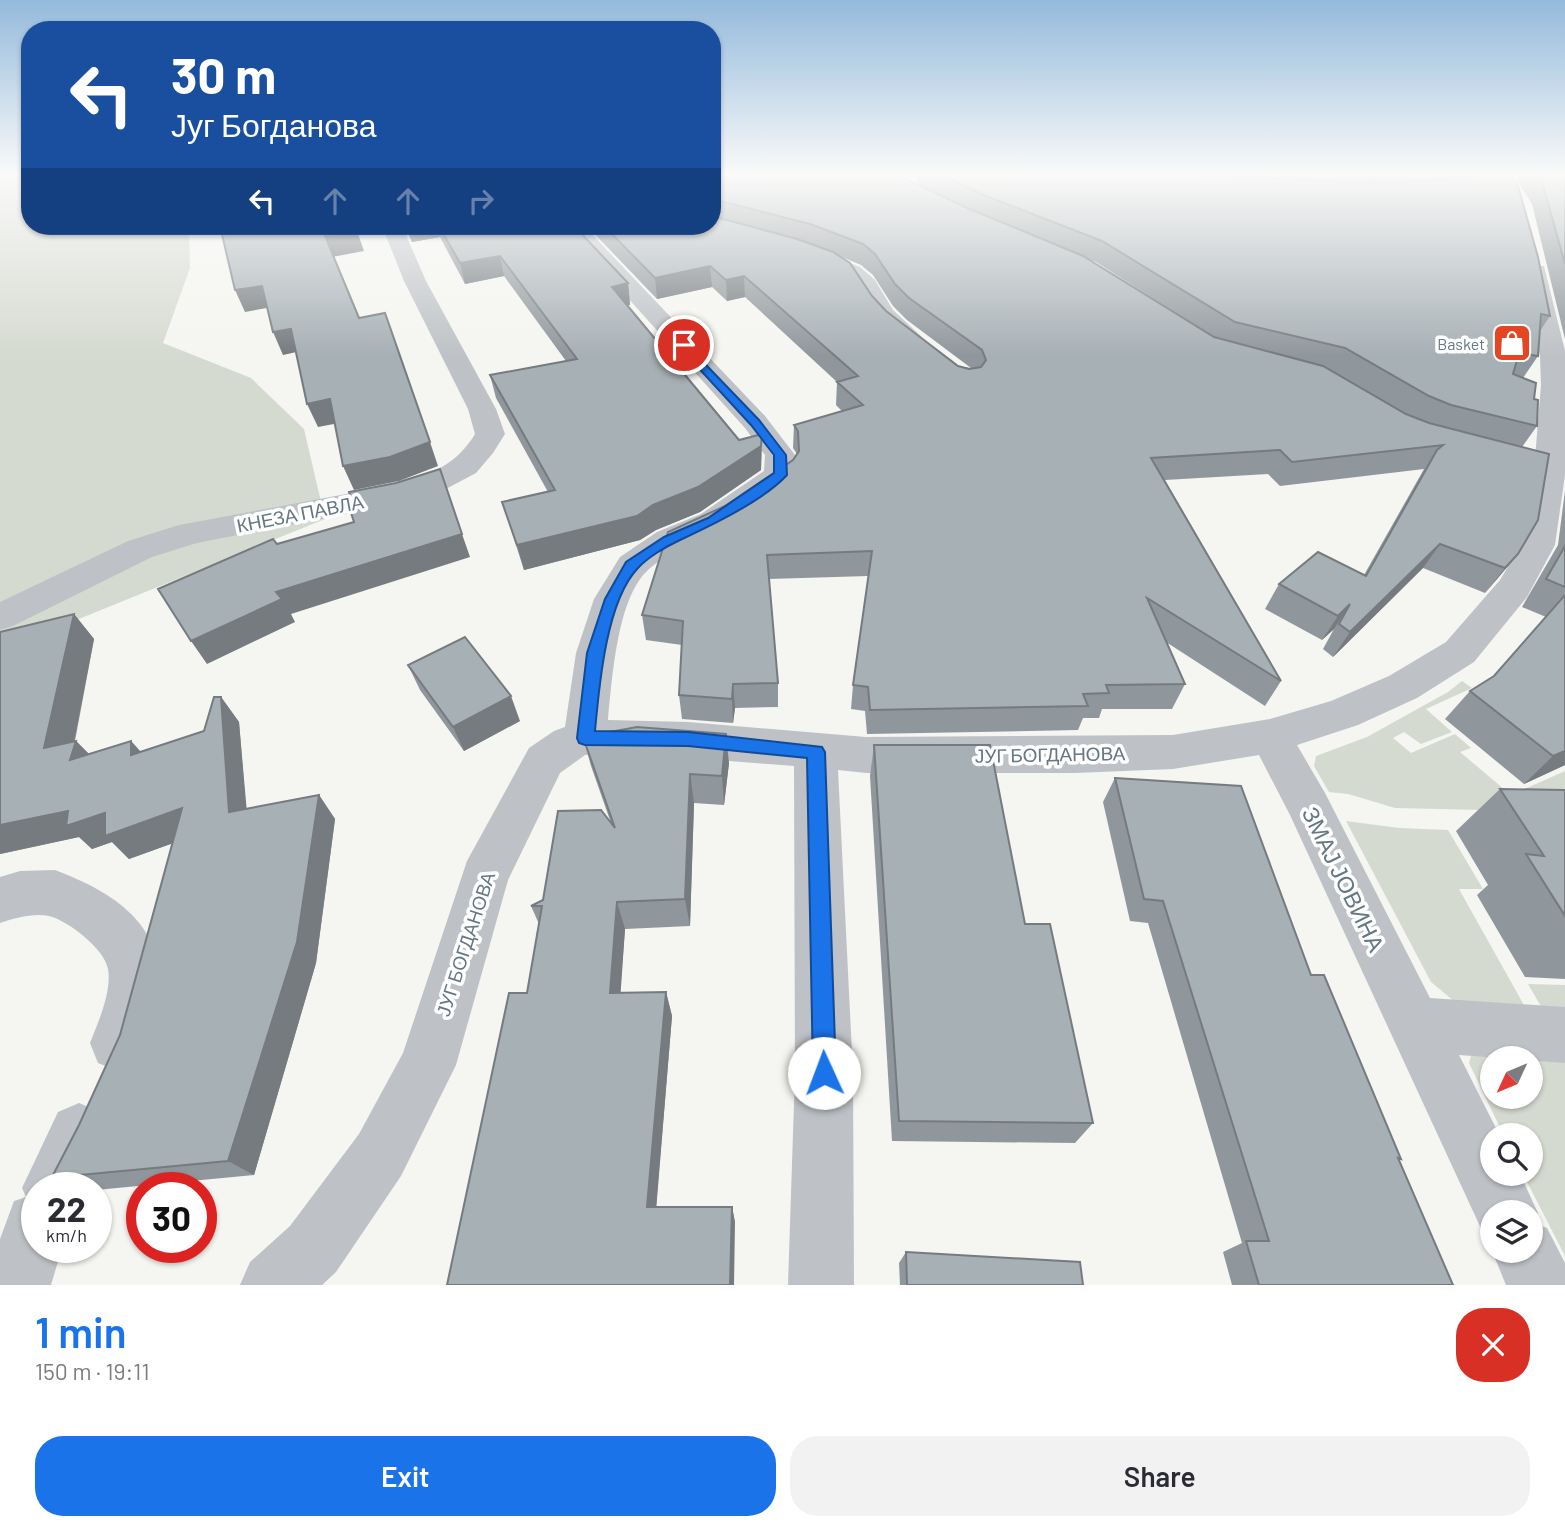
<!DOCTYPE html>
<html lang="en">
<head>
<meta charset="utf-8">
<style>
  body { margin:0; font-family:Barlow,sans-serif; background:#f2f2f3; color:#2b2b33; height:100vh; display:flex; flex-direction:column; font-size:26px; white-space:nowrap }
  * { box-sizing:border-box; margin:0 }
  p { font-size:23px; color:#7c7c81 }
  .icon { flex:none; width:38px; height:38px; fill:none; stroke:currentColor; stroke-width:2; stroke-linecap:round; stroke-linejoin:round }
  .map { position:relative; height:1285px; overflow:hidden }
  .drawer { display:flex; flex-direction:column; background:#fff; flex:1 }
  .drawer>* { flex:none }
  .hud { position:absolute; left:21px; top:21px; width:700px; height:214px; border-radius:28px; box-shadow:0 2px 5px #0004; background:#1a4fa0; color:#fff; overflow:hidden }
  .needle { width:46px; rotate:226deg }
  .tools { position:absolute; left:1480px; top:1046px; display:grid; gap:14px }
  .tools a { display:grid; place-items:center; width:63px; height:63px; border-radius:50%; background:#fff; box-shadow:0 2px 5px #0004; font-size:35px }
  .speed { position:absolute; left:21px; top:1172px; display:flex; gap:14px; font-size:35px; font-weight:700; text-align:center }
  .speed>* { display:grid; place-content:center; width:91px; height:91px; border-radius:50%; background:#fff; box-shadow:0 2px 5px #0004; line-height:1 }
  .speed small { font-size:18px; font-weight:400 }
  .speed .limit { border:10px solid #d22; background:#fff; color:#111 }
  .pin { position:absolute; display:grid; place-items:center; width:60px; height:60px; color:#fff; margin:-30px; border:4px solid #fff; border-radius:50%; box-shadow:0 2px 7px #0007 }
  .me { position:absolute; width:77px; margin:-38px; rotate:358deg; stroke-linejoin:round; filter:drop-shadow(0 0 5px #0008) }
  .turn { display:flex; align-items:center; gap:24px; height:147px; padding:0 35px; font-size:32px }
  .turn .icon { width:91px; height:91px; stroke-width:2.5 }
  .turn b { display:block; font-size:49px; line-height:60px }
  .lanes { display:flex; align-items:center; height:66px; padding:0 35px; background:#0003; justify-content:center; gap:35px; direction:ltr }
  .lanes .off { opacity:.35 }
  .round { display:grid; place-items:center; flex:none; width:74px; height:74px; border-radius:28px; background:#f2f2f3 }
  .head { display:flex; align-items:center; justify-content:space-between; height:119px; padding:0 35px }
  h1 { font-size:42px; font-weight:600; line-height:52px; color:#1a73e8 }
  .action { display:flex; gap:14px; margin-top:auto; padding:14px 35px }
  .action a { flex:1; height:80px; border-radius:28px; background:#1a73e8; color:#fff; font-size:28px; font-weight:600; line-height:80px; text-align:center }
  .action a+a { background:#f2f2f3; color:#2b2b33 }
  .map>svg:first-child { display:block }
  .green { fill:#d5dad0; fill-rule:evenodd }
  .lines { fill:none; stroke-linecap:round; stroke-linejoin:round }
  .street { fill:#bec2c6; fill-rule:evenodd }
  .wall { fill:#90979c; fill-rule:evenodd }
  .shaded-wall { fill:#757b7f }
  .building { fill:#a7b0b5; stroke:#757b7f; stroke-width:2 }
  .route { fill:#1a73e8; stroke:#114b97; stroke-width:2 }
  .labels { text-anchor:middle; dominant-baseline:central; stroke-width:7; stroke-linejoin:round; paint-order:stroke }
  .far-poi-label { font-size:16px; fill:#647783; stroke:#fff; text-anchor:end }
  .street-label { font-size:19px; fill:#647783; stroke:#fff }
  .near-street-label { font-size:23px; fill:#647783; stroke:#fff }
</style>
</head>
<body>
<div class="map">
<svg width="1565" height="1285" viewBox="0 0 1565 1285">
  <rect width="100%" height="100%" fill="#f5f5f1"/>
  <path class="green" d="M 0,176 L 30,176 L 30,226 L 41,226 L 42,230 L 189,228 L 190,268 L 163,343 L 251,378 L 304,429 L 325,519 L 42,634 L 0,634 Z
    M 1462,681 L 1472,688 L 1426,709 L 1452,732 L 1421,744 L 1404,732 L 1393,738 L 1411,753 L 1455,734 L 1471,748 L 1460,752 L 1511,795 L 1565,771 L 1565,812 L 1395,808 L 1348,794 L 1329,792 L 1314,766 L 1316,756 L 1367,737 L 1448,692 Z
    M 1346,821 L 1399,828 L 1448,830 L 1483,889 L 1459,889 L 1529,1014 L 1455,1002 L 1431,982 Z
    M 1528,984 L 1565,985 L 1565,1018 L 1546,1015 Z
    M 1565,1051 L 1565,1256 L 1523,1174 L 1531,1174 L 1531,1136 L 1504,1136 L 1469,1063 L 1471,1056 ZM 1493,1059 L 1531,1059 L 1531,1097 L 1493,1097 Z"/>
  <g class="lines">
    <path class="street" d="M 382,226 L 402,226 L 426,281 L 496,409 L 505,434 L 493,453 L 476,473 L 442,491 L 404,503 L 197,543 L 152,557 L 13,626 L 0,630 L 0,602 L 128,541 L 179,525 L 400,484 C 431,475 458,463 475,434 L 468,409 L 404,281 Z
      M 563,226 L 584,226 L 765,416 L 795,455 L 796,475 L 791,482 C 769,497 748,514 725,528 C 699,543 668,550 646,572 C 617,601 612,680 608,720 L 688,722 L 866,737 L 1173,735 L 1270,719 L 1331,701 L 1389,676 L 1446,642 L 1500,580 L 1521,545 L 1534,471 L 1541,385 L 1540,356 L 1525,271 L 1528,266 L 1544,266 L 1565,351 L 1565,475 L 1555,545 L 1527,597 L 1474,662 L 1417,698 L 1358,725 L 1297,745 L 1325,793 L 1430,998 L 1565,1007 L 1565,1063 L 1459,1055 L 1500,1136 L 1493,1136 L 1493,1174 L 1520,1174 L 1538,1213 L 1534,1223 L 1547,1228 L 1565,1263 L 1565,1285 L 1506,1285 L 1492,1251 L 1493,1248 L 1493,1251 L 1531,1251 L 1531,1213 L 1493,1213 L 1493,1239 L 1484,1235 L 1290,815 L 1259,755 L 1173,769 L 1075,773 L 866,773 L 838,770 L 853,1073 L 854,1285 L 788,1285 L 795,1073 L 794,766 L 629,753 L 585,755 L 560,773 L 508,880 L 456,1065 L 401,1176 L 336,1272 L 322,1285 L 240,1285 L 250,1262 L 290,1226 L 359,1134 L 403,1053 L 467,861 L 529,748 L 554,731 L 565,727 L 576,653 L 594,599 L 620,557 L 657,532 L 701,514 L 764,471 L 765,455 L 745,428 Z
      M 815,249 L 860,267 L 875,280 L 893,310 L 925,340 L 921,345 C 902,350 883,331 872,316 C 866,307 863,295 856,287 C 843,273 824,268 807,261 L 804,256 L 807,251 Z
      M 55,870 C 126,897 174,934 157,1018 C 153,1033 144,1048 138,1063 L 118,1071 L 98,1063 L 90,1043 C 98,1023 112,991 108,969 C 105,949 67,920 49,916 C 33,913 15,918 0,923 L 0,877 L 20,871 Z
      M 79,1103 L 100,1112 L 109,1133 L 85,1188 L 37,1188 L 37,1248 L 62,1248 L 51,1285 L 0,1285 L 0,1239 L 14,1201 L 26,1197 L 22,1188 L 58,1112 Z"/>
  </g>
  <path class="wall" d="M 712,176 L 957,203 L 918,184 L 918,176 L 1478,176 L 1550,316 L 1540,331 L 1538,356 L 1523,378 L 1534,399 L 1537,426 L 1522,447 L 1518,554 L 1485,593 L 1423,568 L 1333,657 L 1323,649 L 1334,629 L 1322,640 L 1265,609 L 1279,584 L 1364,575 L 1424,469 L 1280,486 L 1268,474 L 1165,480 L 1281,681 L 1265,706 L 1166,642 L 1185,684 L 1172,709 L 1102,709 L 1099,718 L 1083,718 L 1078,730 L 867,734 L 865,711 L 851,709 L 853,685 L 868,576 L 769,579 L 778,683 L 778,707 L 735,708 L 733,723 L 682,719 L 679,695 L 682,645 L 646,640 L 642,615 L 725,506 L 793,460 L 797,454 L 793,448 L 794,425 L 842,411 L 836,405 L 837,382 L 745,297 L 727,301 L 712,287 L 657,299 L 587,226 L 712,226 ZM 837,255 L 861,265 L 873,275 L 893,306 L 907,320 L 971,368 L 958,366 L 886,311 L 872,296 ZM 1086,258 L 1096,262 L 1209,334 Z
    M 1519,176 L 1565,176 L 1565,339 L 1532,204 L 1517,180 Z
    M 405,226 L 574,226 L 628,283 L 630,305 L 627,305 L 739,440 L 762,434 L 761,470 L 700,512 L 656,530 L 640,540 L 524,570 L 502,502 L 548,492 L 496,398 L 490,375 L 566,361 L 504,276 L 465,284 L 440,237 L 412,242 Z
    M 1565,491 L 1565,765 L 1524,784 L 1445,719 L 1470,691 L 1493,677 L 1546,617 L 1522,607 L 1558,545 Z
    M 74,614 L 94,639 L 75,741 L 76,741 L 89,754 L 131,741 L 141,752 L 204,731 L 221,697 L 239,722 L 246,809 L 319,795 L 335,819 L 316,963 L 254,1175 L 96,1190 L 96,1188 L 74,1188 L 48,1178 L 53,1175 L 79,1125 L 120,1035 L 173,843 L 129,859 L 112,842 L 92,849 L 79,837 L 0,854 Z
    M 408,665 L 520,721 L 464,751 L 420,690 Z
    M 583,737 L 729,763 L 724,805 L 694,803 L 690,926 L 625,929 L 620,993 L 666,992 L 672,1016 L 656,1207 L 732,1207 L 735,1222 L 447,1285 L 527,993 L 539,924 L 531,906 L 543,900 L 611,823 L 591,766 Z
    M 874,745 L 1025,924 L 1093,1123 L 1075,1143 L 892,1141 L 870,776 Z
    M 1115,778 L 1311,975 L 1401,1159 L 1398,1160 L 1453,1285 L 1232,1285 L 1223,1252 L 1242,1243 L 1148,923 L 1130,921 L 1103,802 Z
    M 1500,789 L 1565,790 L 1565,979 L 1525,977 L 1477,895 L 1488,885 L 1456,831 Z
    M 906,1252 L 1083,1285 L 900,1285 L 899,1263 Z"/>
  <path class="shaded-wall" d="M 1455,176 L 1478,176 L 1453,181 Z
    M 407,226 L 437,226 L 440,237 L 412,242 Z
    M 357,231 L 364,251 L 332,257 L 325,236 Z
    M 500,256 L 504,276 L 465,284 L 460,263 Z
    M 710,266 L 712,287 L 657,299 L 655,278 Z
    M 744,276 L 745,297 L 727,301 L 726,280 Z
    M 628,283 L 630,305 L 615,308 L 612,287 Z
    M 262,286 L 272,307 L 245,312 L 235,290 Z
    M 291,329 L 301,351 L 283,355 L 273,332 Z
    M 330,399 L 339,423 L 318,427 L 307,404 Z
    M 762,434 L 761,470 L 700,512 L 656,530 L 640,540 L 524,570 L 517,545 Z
    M 430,442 L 438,466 L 399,481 L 354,490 L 343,466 Z
    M 462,534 L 470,557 L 291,614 L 295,622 L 207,664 L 191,641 L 276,592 Z
    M 1440,544 L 1423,568 L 1333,657 L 1350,632 Z
    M 1518,554 L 1498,578 L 1485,593 L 1505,568 Z
    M 1350,604 L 1334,629 L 1322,640 L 1338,616 Z
    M 74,614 L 94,639 L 72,752 L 76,741 L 100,765 L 69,772 L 44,748 Z
    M 733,684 L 735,708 L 733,723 L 732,699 Z
    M 511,696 L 520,721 L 464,751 L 453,727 Z
    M 221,697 L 239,722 L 249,836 L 229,812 Z
    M 726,734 L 729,763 L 724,805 L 722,776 Z
    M 131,741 L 152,765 L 131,755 Z
    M 1565,751 L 1565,765 L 1524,784 L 1553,756 Z
    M 690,774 L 694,803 L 690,926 L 685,899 Z
    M 319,795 L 335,819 L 316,963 L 254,1175 L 228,1161 Z
    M 182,808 L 204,832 L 129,859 L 112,842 L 92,849 L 79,837 L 0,854 L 0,825 L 68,811 L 105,813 Z
    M 617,902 L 625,929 L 619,1016 L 610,993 Z
    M 666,992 L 672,1016 L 655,1223 L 647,1207 Z
    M 732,1207 L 735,1222 L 734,1285 L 730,1285 Z"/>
  <path class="building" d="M 712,176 L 900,176 L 965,207 L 1083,256 L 1214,337 L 1323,366 L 1406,414 L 1429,423 L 1549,454 L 1538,520 L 1518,554 L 1505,568 L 1440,544 L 1350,632 L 1339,624 L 1350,604 L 1338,616 L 1279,584 L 1318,552 L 1366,576 L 1437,450 L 1443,445 L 1292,462 L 1280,450 L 1151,458 L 1281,681 L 1147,598 L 1185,684 L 1106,685 L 1109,693 L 1083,694 L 1088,706 L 870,710 L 868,687 L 853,685 L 872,551 L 767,555 L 778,683 L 733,684 L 732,699 L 679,695 L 683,621 L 642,615 L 668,532 L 725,506 L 793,460 L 799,451 L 798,431 L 794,425 L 863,405 L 837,382 L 858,376 L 744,276 L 726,280 L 710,266 L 655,278 L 604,226 L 712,226 L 712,216 L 797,239 L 833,252 L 850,263 L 872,296 L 886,311 L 958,366 L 969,369 L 981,367 L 986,360 L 982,350 L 909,298 L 895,284 L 875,254 L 863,244 L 810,224 L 712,199 Z
    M 944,176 L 1200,176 L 1373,183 L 1463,179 L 1478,176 L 1512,176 L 1518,186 L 1538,257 L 1550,316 L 1541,314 L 1538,356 L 1519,353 L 1513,374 L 1536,383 L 1534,399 L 1538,400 L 1537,426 L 1451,405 L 1429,396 L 1345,348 L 1235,322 L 1102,241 L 981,194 Z
    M 1537,176 L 1565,176 L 1565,264 L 1543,185 Z
    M 220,226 L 355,226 L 357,231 L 325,236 L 359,318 L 385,313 L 430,442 L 390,457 L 343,466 L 330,399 L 307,404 L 291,329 L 273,332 L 262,286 L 235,290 Z
    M 439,226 L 574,226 L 628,283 L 612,287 L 739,440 L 762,434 L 761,446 L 698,487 L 653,505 L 637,516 L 517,545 L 502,502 L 555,490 L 490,375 L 577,359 L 500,256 L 460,263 Z
    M 440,469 L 462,534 L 276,592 L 282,599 L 191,641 L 158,589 L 273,539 L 277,544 L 354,522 L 347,501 L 351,500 L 349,492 L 396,483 Z
    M 1565,546 L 1565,587 L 1546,579 Z
    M 1565,595 L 1565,751 L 1553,756 L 1470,691 L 1494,676 Z
    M 74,614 L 44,748 L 76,741 L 70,760 L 131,741 L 131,755 L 204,731 L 214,697 L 221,697 L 229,812 L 319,795 L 297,942 L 228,1161 L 48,1178 L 53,1175 L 79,1125 L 120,1035 L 182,808 L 105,836 L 105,813 L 66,826 L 68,811 L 0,825 L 0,632 Z
    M 465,637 L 511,696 L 453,727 L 408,665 Z
    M 637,727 L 726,734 L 722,776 L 690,774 L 685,899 L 617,902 L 610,993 L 666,992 L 647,1207 L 732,1207 L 730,1285 L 447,1285 L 509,993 L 527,993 L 542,906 L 531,906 L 543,900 L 558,811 L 601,810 L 615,828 L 583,737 Z
    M 874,745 L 990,745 L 1025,924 L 1050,924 L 1093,1123 L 899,1121 Z
    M 1115,778 L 1241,786 L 1311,975 L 1324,975 L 1401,1159 L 1398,1158 L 1453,1285 L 1259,1285 L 1246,1241 L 1269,1241 L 1163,901 L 1144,899 Z
    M 1500,789 L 1565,790 L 1565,916 L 1526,854 L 1544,856 Z
    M 906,1252 L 1080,1262 L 1083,1285 L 907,1285 Z"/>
  <linearGradient id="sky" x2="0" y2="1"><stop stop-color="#94badb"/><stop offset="0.49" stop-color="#fafaf9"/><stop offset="1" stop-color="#fafaf9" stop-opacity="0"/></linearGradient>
  <rect width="1565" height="356" fill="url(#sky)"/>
  <path class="route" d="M 684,342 L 759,420 L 786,455 L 787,475 C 763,501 710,526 678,541 C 665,547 647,558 638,568 C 606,601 599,687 595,731 L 688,732 L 822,747 L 825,752 L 836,1073 L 833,1082 L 824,1085 L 816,1082 L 813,1073 L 807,758 L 688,746 L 585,745 L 579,743 L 577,738 L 587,653 L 605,599 L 626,562 L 664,537 L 708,518 L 774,473 L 774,455 L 751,425 L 680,348 L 678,345 Z"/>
  <defs>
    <g id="shop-square" transform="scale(2.0125)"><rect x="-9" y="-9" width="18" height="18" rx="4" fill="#e44522" stroke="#fff"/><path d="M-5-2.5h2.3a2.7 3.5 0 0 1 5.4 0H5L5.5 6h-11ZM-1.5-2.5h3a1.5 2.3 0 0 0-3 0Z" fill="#fff"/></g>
  </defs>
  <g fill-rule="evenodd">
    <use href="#shop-square" x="1512" y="343"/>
  </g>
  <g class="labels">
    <g class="far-poi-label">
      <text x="1485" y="343">Basket</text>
    </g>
    <g class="street-label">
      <text transform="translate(300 513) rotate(-11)">КНЕЗА ПАВЛА</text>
      <text transform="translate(1050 754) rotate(-1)">ЈУГ БОГДАНОВА</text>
      <text transform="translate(465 944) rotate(-72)">ЈУГ БОГДАНОВА</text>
    </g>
    <g class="near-street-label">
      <text transform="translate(1344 879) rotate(64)">ЗМАЈ ЈОВИНА</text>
    </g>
  </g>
</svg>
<div class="tools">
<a><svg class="needle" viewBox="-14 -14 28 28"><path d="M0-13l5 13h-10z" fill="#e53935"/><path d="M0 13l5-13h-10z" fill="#7c7c81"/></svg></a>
<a><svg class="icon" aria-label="search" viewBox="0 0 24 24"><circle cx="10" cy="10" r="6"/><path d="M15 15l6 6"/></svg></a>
<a><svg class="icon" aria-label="layers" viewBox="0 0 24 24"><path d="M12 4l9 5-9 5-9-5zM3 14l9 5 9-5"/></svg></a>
</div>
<div class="speed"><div>22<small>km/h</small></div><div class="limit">30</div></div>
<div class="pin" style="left:684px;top:345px;background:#d93025"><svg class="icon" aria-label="arrive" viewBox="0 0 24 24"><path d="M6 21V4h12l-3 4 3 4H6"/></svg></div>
<svg class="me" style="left:824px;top:1073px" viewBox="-20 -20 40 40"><circle r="19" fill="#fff"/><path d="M0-13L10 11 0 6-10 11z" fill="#1a73e8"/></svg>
<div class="hud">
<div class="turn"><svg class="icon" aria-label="left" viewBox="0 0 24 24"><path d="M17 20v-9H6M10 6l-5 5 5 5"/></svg><div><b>30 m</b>Југ Богданова</div></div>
<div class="lanes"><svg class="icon" aria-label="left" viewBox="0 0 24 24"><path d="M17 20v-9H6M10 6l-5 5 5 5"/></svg><svg class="icon off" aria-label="ahead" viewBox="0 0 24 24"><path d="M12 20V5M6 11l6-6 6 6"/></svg><svg class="icon off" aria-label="ahead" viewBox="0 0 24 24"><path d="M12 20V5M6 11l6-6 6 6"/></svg><svg class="icon off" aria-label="right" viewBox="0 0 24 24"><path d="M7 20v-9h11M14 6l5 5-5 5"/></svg></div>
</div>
</div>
<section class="drawer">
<div class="head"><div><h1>1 min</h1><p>150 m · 19:11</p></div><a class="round" style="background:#d93025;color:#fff"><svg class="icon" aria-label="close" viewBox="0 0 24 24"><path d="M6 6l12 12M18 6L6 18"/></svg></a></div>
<div class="action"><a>Exit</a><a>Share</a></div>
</section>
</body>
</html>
